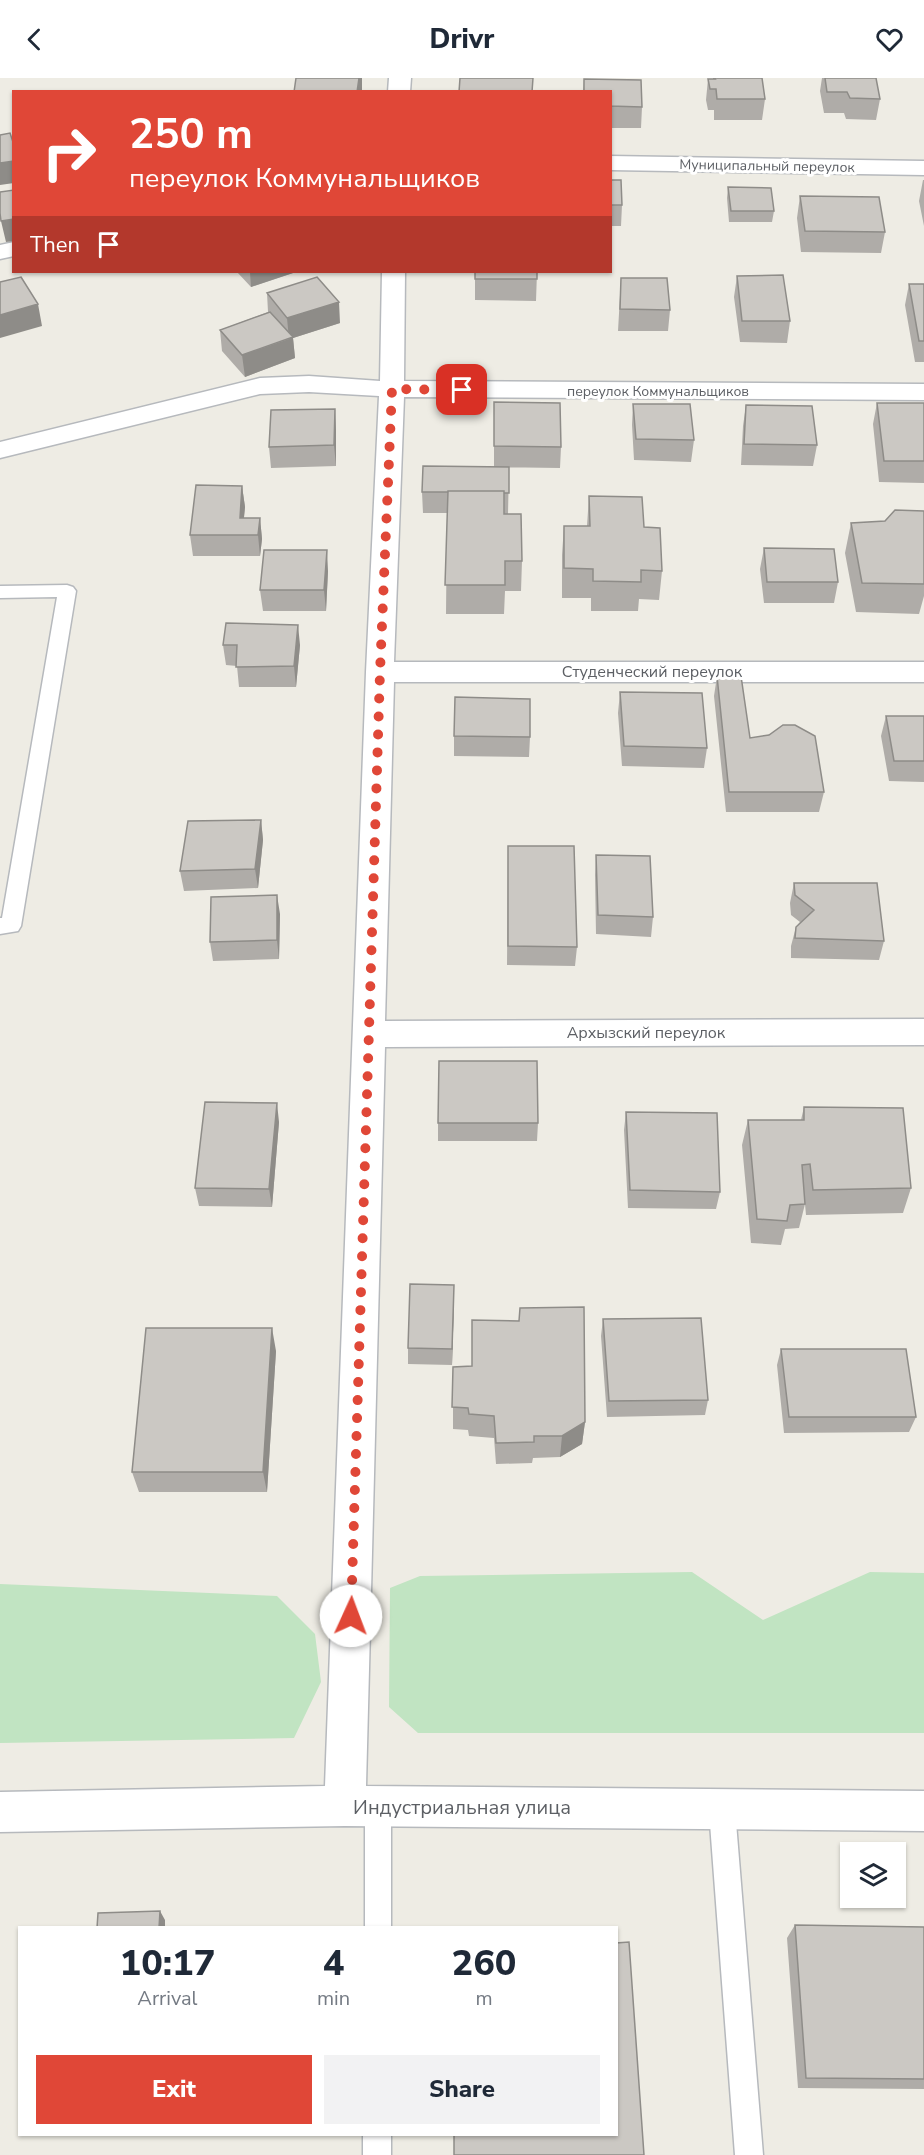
<!DOCTYPE html>
<html lang="en">
<head>
<meta charset="utf-8">
<style>
  body { margin:0; font-family:"Nunito Sans",sans-serif; background:#f2f2f3; color:#1f2937; height:100vh; display:flex; flex-direction:column; font-size:22px; white-space:nowrap }
  * { box-sizing:border-box; margin:0 }
  p { font-size:20px; color:#747a83 }
  .icon { flex:none; width:33px; height:33px; fill:none; stroke:currentColor; stroke-width:2; stroke-linecap:round; stroke-linejoin:round }
  .map { position:relative; flex:1; overflow:hidden }
  .details { position:absolute; left:18px; top:1848px; width:600px; height:210px; display:flex; flex-direction:column; background:#fff; border-radius:0px; box-shadow:0 2px 4px #0004 }
  .details>* { flex:none }
  .guide { position:absolute; left:12px; top:12px; width:600px; height:183px; border-radius:0px; box-shadow:0 2px 4px #0004; background:#e04737; color:#fff; overflow:hidden }
  .fabs { position:absolute; left:840px; top:1764px; display:grid; gap:12px }
  .fabs a { display:grid; place-items:center; width:66px; height:66px; border-radius:0px; background:#fff; box-shadow:0 2px 4px #0004; font-size:30px }
  .pin { position:absolute; display:grid; place-items:center; width:51px; height:51px; color:#fff; margin:-26px; border-radius:12px; box-shadow:0 3px 9px #0006 }
  .me { position:absolute; width:66px; margin:-33px; rotate:2deg; stroke-linejoin:round; filter:drop-shadow(0 0 4px #0008) }
  .turn { display:flex; align-items:center; gap:21px; height:126px; padding:0 18px; font-size:27px }
  .turn .icon { width:78px; height:78px; stroke-width:2.5 }
  .turn b { display:block; font-size:42px; line-height:51px }
  .then { display:flex; align-items:center; height:57px; padding:0 18px; background:#0003; gap:12px; font-size:22px }
  .eta { display:flex; justify-content:space-evenly; align-items:center; height:102px; text-align:center }
  .eta b { font-size:36px; font-weight:800; line-height:42px }
  .action { display:flex; gap:12px; margin-top:auto; padding:12px 18px }
  .action a { flex:1; height:69px; border-radius:0px; background:#e04737; color:#fff; font-size:24px; font-weight:800; line-height:69px; text-align:center }
  .action a+a { background:#f2f2f3; color:#1f2937 }
  header { display:flex; justify-content:space-between; align-items:center; height:78px; padding:0 18px; background:#fff; font-size:27px; font-weight:800 }
  .map>svg:first-child { display:block }
  .green { fill:#c1e4c2 }
  .lines { fill:none; stroke-linecap:round; stroke-linejoin:round }
  .lane-casing { stroke:#b6b9bd; stroke-width:3 }
  .street-casing { stroke:#b6b9bd; stroke-width:3 }
  .lane { fill:#fff; fill-rule:evenodd }
  .street { fill:#fff; fill-rule:evenodd }
  .wall { fill:#afaca8 }
  .shaded-wall { fill:#8e8c88 }
  .building { fill:#cbc8c3; stroke:#8e8c88; stroke-width:1.5 }
  .route { stroke:#e04737; stroke-width:10; stroke-dasharray:0 18 }
  .labels { text-anchor:middle; dominant-baseline:central; stroke-width:6; stroke-linejoin:round; paint-order:stroke }
  .far-street-label { font-size:14px; fill:#5c5f64; stroke:#fff }
  .street-label { font-size:16px; fill:#5c5f64; stroke:#fff }
  .near-street-label { font-size:20px; fill:#5c5f64; stroke:#fff }
</style>
</head>
<body>
<header><svg class="icon" aria-label="back" viewBox="0 0 24 24"><path d="M15 5l-7 7 7 7"/></svg>Drivr<svg class="icon" aria-label="heart" viewBox="0 0 24 24"><path d="M12 20l-8-8c-3-5 5-10 8-4 3-6 11-1 8 4z"/></svg></header>
<div class="map">
<svg width="924" height="2077" viewBox="0 0 924 2077">
  <rect width="100%" height="100%" fill="#eeece4"/>
  <path class="green" d="M 692,1494 L 763,1542 L 870,1494 L 924,1495 L 924,1655 L 418,1655 L 389,1629 L 390,1510 L 420,1498 Z
    M 0,1506 L 277,1518 L 315,1556 L 321,1604 L 294,1660 L 0,1665 Z"/>
  <g class="lines">
    <g class="lane-casing">
      <path id="lane" d="M 67,507 L 73,509 L 76,513 L 21,848 L 18,853 L 0,856 L 0,840 L 2,840 L 57,519 L 0,520 L 0,508 Z
        M 378,1715 L 387,1719 L 391,1728 L 391,1850 L 365,1850 L 365,1728 L 369,1719 Z
        M 722,1719 L 731,1723 L 735,1732 L 763,2077 L 735,2077 L 709,1732 L 713,1723 Z
        M 363,2056 L 391,2056 L 391,2077 L 363,2077 Z"/>
    </g>
    <g class="street-casing">
      <path id="street" d="M 389,0 L 411,0 L 410,14 L 388,14 Z
        M 610,78 L 924,83 L 924,97 L 610,92 Z
        M 14,164 L 14,178 L 0,181 L 0,167 Z
        M 382,194 L 405,194 L 404,303 L 924,306 L 924,322 L 404,319 L 394,584 L 924,584 L 924,604 L 394,604 L 385,943 L 924,941 L 924,967 L 385,969 L 366,1708 L 924,1713 L 924,1753 L 345,1748 L 0,1754 L 0,1714 L 325,1708 L 366,594 L 379,318 L 309,314 L 260,316 L 0,380 L 0,364 L 260,300 L 309,298 L 380,303 Z"/>
    </g>
    <use href="#lane" class="lane"/>
    <use href="#street" class="street"/>
  </g>
  <path class="wall" d="M 713,0 L 762,0 L 765,21 L 762,42 L 714,42 L 714,32 L 708,32 L 706,22 L 708,1 L 713,1 Z
    M 822,0 L 876,0 L 880,21 L 876,42 L 846,41 L 844,35 L 824,35 L 820,13 Z
    M 584,1 L 641,2 L 642,29 L 641,50 L 610,50 L 610,14 L 583,14 Z
    M 610,102 L 622,127 L 621,148 L 610,148 Z
    M 923,102 L 924,102 L 924,148 L 919,123 Z
    M 728,109 L 774,133 L 772,144 L 729,144 L 727,120 Z
    M 800,118 L 885,154 L 881,175 L 801,174 L 797,140 Z
    M 237,194 L 296,194 L 251,209 Z
    M 475,194 L 537,194 L 536,223 L 475,222 Z
    M 737,198 L 790,243 L 787,265 L 740,264 L 734,219 Z
    M 621,200 L 670,232 L 668,253 L 618,253 Z
    M 909,206 L 924,206 L 924,284 L 915,284 L 905,227 Z
    M 267,215 L 340,245 L 293,260 L 295,280 L 245,299 L 222,273 L 220,252 L 268,234 Z
    M 494,324 L 561,369 L 560,390 L 494,389 Z
    M 877,325 L 924,325 L 924,405 L 879,404 L 873,346 Z
    M 633,326 L 694,362 L 691,384 L 634,382 L 632,347 Z
    M 746,327 L 817,367 L 813,388 L 741,387 L 743,348 Z
    M 335,331 L 336,352 L 336,388 L 271,390 L 269,369 Z
    M 509,389 L 508,436 L 504,436 L 522,483 L 521,513 L 505,513 L 504,536 L 446,536 L 447,435 L 423,435 L 422,414 Z
    M 242,408 L 245,429 L 244,440 L 260,440 L 262,461 L 260,478 L 193,478 L 190,457 Z
    M 589,418 L 644,449 L 662,493 L 659,522 L 639,521 L 638,533 L 591,533 L 591,520 L 562,520 L 562,477 L 564,448 L 587,448 Z
    M 924,433 L 924,518 L 919,536 L 856,534 L 845,475 L 851,445 L 885,443 Z
    M 764,470 L 838,504 L 834,525 L 764,525 L 760,491 Z
    M 328,493 L 326,533 L 263,533 L 260,512 Z
    M 223,567 L 300,567 L 296,609 L 239,609 L 237,588 L 226,587 Z
    M 717,598 L 750,660 L 824,714 L 819,734 L 726,734 L 714,618 Z
    M 620,614 L 707,670 L 704,690 L 622,688 L 618,635 Z
    M 886,638 L 924,638 L 924,704 L 889,703 L 881,658 Z
    M 454,658 L 530,659 L 529,679 L 454,678 Z
    M 261,742 L 263,762 L 258,810 L 184,813 L 180,793 Z
    M 508,768 L 577,869 L 575,888 L 507,887 Z
    M 596,777 L 653,839 L 651,859 L 596,856 L 595,797 Z
    M 794,805 L 884,863 L 879,882 L 791,880 L 791,868 L 796,849 L 800,844 L 791,837 L 790,825 Z
    M 280,836 L 279,881 L 213,883 L 210,864 Z
    M 804,1029 L 911,1110 L 903,1135 L 806,1137 L 805,1126 L 799,1150 L 785,1151 L 781,1167 L 751,1165 L 742,1067 L 748,1042 L 801,1042 Z
    M 626,1034 L 720,1114 L 716,1131 L 628,1130 L 624,1052 Z
    M 279,1044 L 272,1129 L 199,1128 L 195,1110 Z
    M 438,1045 L 538,1045 L 537,1063 L 438,1063 Z
    M 454,1223 L 452,1287 L 408,1286 L 408,1270 Z
    M 603,1241 L 708,1322 L 705,1337 L 607,1339 L 601,1258 Z
    M 781,1271 L 916,1339 L 909,1354 L 784,1355 L 777,1287 Z
    M 276,1273 L 267,1414 L 139,1414 L 132,1394 Z
    M 453,1289 L 585,1344 L 582,1366 L 560,1379 L 533,1380 L 532,1385 L 496,1386 L 494,1360 L 469,1358 L 468,1352 L 453,1351 Z
    M 795,1847 L 924,1849 L 924,2011 L 798,2010 L 787,1860 Z"/>
  <path class="shaded-wall" d="M 359,0 L 362,0 L 362,14 L 357,14 Z
    M 14,83 L 14,105 L 0,107 L 0,85 Z
    M 14,141 L 14,163 L 6,164 L 1,143 Z
    M 250,194 L 296,194 L 251,209 Z
    M 339,224 L 340,245 L 293,260 L 295,280 L 245,299 L 242,277 L 289,261 L 287,240 Z
    M 38,226 L 42,248 L 0,260 L 0,237 Z
    M 335,331 L 336,352 L 336,388 L 334,367 Z
    M 242,408 L 245,429 L 242,457 L 240,440 Z
    M 260,440 L 262,461 L 260,478 L 258,457 Z
    M 327,472 L 328,493 L 326,533 L 324,512 Z
    M 298,547 L 300,567 L 296,609 L 294,588 Z
    M 261,742 L 263,762 L 258,810 L 255,791 Z
    M 277,817 L 280,836 L 279,881 L 277,862 Z
    M 277,1025 L 279,1044 L 272,1129 L 269,1111 Z
    M 454,1207 L 454,1223 L 452,1287 L 452,1271 Z
    M 272,1250 L 276,1273 L 267,1414 L 263,1394 Z
    M 585,1344 L 582,1366 L 560,1379 L 562,1358 Z
    M 160,1833 L 165,1842 L 165,1850 L 159,1850 Z"/>
  <path class="building" d="M 296,0 L 359,0 L 357,14 L 294,14 Z
    M 460,0 L 533,0 L 532,14 L 459,14 Z
    M 714,0 L 762,0 L 765,21 L 717,21 L 716,11 L 710,11 L 708,1 L 715,1 Z
    M 825,0 L 876,0 L 880,21 L 850,20 L 847,14 L 827,14 Z
    M 584,1 L 641,2 L 642,29 L 610,28 L 610,14 L 584,14 Z
    M 10,55 L 14,67 L 14,83 L 0,85 L 0,57 Z
    M 610,102 L 621,102 L 622,127 L 610,127 Z
    M 728,109 L 771,110 L 774,133 L 731,133 Z
    M 14,112 L 14,141 L 1,143 L 0,135 L 0,114 Z
    M 800,118 L 879,119 L 885,154 L 805,153 Z
    M 475,194 L 537,194 L 537,201 L 475,201 Z
    M 783,197 L 790,243 L 742,243 L 737,198 Z
    M 21,199 L 38,226 L 0,237 L 0,204 Z
    M 317,199 L 339,224 L 287,240 L 267,215 Z
    M 621,200 L 667,200 L 670,232 L 620,231 Z
    M 909,206 L 924,206 L 924,263 L 919,263 Z
    M 270,234 L 293,259 L 242,277 L 220,252 Z
    M 494,324 L 560,325 L 561,369 L 494,368 Z
    M 877,325 L 924,325 L 924,383 L 884,383 Z
    M 633,326 L 690,326 L 694,362 L 636,361 Z
    M 746,327 L 812,328 L 817,367 L 744,366 Z
    M 335,331 L 334,367 L 269,369 L 271,332 Z
    M 423,388 L 509,389 L 509,415 L 504,415 L 504,413 L 448,413 L 448,414 L 422,414 Z
    M 196,407 L 242,408 L 240,440 L 260,440 L 258,457 L 190,457 Z
    M 448,413 L 504,413 L 504,436 L 521,436 L 522,483 L 505,483 L 505,507 L 445,507 Z
    M 589,418 L 642,419 L 644,449 L 660,450 L 662,493 L 641,492 L 641,504 L 593,503 L 593,491 L 564,490 L 564,448 L 590,448 Z
    M 895,432 L 924,433 L 924,506 L 862,505 L 851,445 L 885,443 Z
    M 764,470 L 834,471 L 838,504 L 767,504 Z
    M 264,472 L 327,472 L 324,512 L 260,512 Z
    M 226,545 L 298,547 L 294,588 L 236,589 L 237,567 L 223,567 Z
    M 717,598 L 741,598 L 750,660 L 769,657 L 783,647 L 795,647 L 815,658 L 824,714 L 729,714 Z
    M 620,614 L 702,615 L 707,670 L 624,668 Z
    M 455,619 L 530,621 L 530,659 L 454,658 Z
    M 886,638 L 924,638 L 924,683 L 894,683 Z
    M 261,742 L 255,791 L 180,793 L 188,743 Z
    M 508,768 L 574,768 L 577,869 L 508,868 Z
    M 596,777 L 650,778 L 653,839 L 598,837 Z
    M 794,805 L 877,805 L 884,863 L 795,860 L 796,849 L 814,832 L 795,817 Z
    M 277,817 L 277,862 L 210,864 L 211,819 Z
    M 439,983 L 537,983 L 538,1045 L 438,1045 Z
    M 205,1024 L 277,1025 L 269,1111 L 195,1110 Z
    M 804,1029 L 903,1030 L 911,1110 L 813,1112 L 810,1086 L 802,1087 L 805,1126 L 790,1127 L 787,1143 L 757,1141 L 748,1042 L 804,1042 Z
    M 626,1034 L 717,1035 L 720,1114 L 630,1112 Z
    M 410,1206 L 454,1207 L 452,1271 L 408,1270 Z
    M 584,1229 L 585,1344 L 562,1358 L 534,1358 L 534,1364 L 496,1365 L 494,1338 L 469,1336 L 468,1330 L 452,1329 L 453,1289 L 472,1288 L 472,1242 L 519,1243 L 520,1230 Z
    M 701,1240 L 708,1322 L 609,1323 L 603,1241 Z
    M 146,1250 L 272,1250 L 263,1394 L 132,1394 Z
    M 781,1271 L 906,1271 L 916,1339 L 789,1339 Z
    M 160,1833 L 159,1850 L 97,1850 L 98,1835 Z
    M 795,1847 L 924,1849 L 924,2001 L 806,2000 Z
    M 629,1864 L 644,2077 L 454,2077 L 454,2056 L 616,2056 L 616,1865 Z"/>
  <g class="lines">
    <path class="route" d="M 351,1538 L 380,594 L 392,311 L 462,312"/>
  </g>
  <g class="labels">
    <g class="far-street-label">
      <text transform="translate(767 88) rotate(1)">Муниципальный переулок</text>
      <text x="658" y="313">переулок Коммунальщиков</text>
    </g>
    <g class="street-label">
      <text x="652" y="594">Студенческий переулок</text>
      <text x="646" y="955">Архызский переулок</text>
    </g>
    <g class="near-street-label">
      <text x="462" y="1729">Индустриальная улица</text>
    </g>
  </g>
</svg>
<div class="fabs">
<a><svg class="icon" aria-label="layers" viewBox="0 0 24 24"><path d="M12 4l9 5-9 5-9-5zM3 14l9 5 9-5"/></svg></a>
</div>
<div class="pin" style="left:462px;top:312px;background:#d93025"><svg class="icon" aria-label="arrive" viewBox="0 0 24 24"><path d="M6 21V4h12l-3 4 3 4H6"/></svg></div>
<svg class="me" style="left:351px;top:1538px" viewBox="-20 -20 40 40"><circle r="19" fill="#fff"/><path d="M0-13L10 11 0 6-10 11z" fill="#e04737"/></svg>
<div class="guide">
<div class="turn"><svg class="icon" aria-label="right" viewBox="0 0 24 24"><path d="M7 20v-9h11M14 6l5 5-5 5"/></svg><div><b>250 m</b>переулок Коммунальщиков</div></div>
<div class="then">Then<svg class="icon" aria-label="arrive" viewBox="0 0 24 24"><path d="M6 21V4h12l-3 4 3 4H6"/></svg></div>
</div>
<section class="details">
<div class="eta">
<div><b>10:17</b><p>Arrival</p></div>
<div><b>4</b><p>min</p></div>
<div><b>260</b><p>m</p></div>
</div>
<div class="action"><a>Exit</a><a>Share</a></div>
</section>
</div>
</body>
</html>
